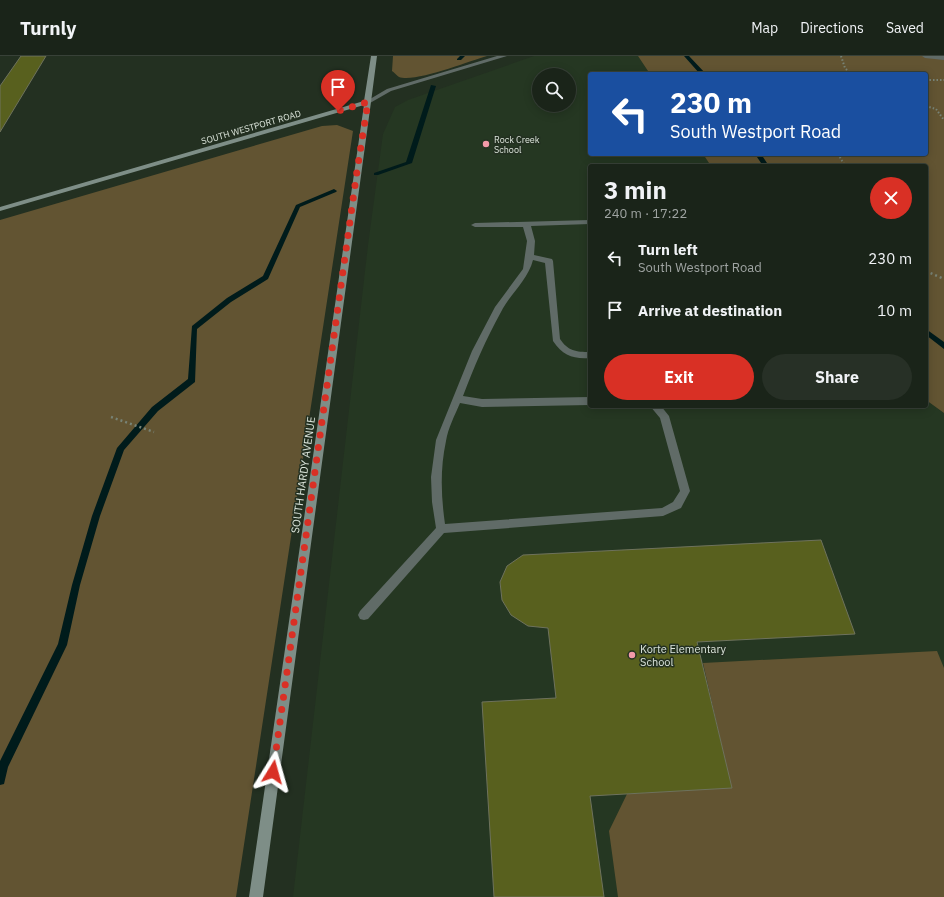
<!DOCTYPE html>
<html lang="en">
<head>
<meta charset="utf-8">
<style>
  body { margin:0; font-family:"IBM Plex Sans",sans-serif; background:#273026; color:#f1f3f6; height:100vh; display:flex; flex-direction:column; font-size:15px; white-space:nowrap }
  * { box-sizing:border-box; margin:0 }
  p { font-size:13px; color:#9fa4a2 }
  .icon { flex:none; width:22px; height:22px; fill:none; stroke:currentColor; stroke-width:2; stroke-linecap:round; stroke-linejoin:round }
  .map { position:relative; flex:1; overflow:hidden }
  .panel { position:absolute; left:588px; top:108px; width:340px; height:244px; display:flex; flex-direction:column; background:#1a2419; border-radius:4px; box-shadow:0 2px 10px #0003,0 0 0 1px #384138 }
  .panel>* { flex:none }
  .hud { position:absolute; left:588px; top:16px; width:340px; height:84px; border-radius:4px; box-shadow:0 2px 10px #0003,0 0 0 1px #384138; background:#1a4fa0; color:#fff; overflow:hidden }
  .fabs { position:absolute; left:532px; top:12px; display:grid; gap:8px }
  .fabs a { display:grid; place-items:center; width:44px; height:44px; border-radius:50%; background:#1a2419; box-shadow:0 2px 10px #0003,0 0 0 1px #384138; font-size:20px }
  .pin { position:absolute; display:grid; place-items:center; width:34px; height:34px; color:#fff; margin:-41px -17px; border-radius:50% 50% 50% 0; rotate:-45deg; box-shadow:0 0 4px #0007 }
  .pin .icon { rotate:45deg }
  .me { position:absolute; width:44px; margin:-22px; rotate:8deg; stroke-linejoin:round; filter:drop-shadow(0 0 3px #0008) }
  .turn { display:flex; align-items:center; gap:14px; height:84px; padding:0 16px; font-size:18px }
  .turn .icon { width:52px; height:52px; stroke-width:2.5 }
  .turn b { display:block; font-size:28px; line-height:34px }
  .round { display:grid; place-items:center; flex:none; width:42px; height:42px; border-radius:21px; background:#273026 }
  .overview { display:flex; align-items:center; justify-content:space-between; height:68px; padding:0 16px }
  h1 { font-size:24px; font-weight:800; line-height:30px }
  .button { display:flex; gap:8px; margin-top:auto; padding:8px 16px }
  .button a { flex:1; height:46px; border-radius:24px; background:#d93025; color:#fff; font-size:16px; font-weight:800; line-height:46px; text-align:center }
  .button a+a { background:#273026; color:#f1f3f6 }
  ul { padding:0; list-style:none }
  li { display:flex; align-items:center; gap:12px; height:52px; padding:0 16px }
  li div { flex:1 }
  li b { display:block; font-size:15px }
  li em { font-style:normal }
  header { display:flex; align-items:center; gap:24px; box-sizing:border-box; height:56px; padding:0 20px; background:#1a2419; border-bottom:1px solid #384138 }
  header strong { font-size:19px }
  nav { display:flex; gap:22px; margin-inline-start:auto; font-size:14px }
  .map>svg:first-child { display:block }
  .built { fill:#253722; fill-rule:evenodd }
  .green { fill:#625432 }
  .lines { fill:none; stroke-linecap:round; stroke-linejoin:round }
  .stream { fill:#001b1b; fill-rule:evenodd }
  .building { fill:#58601e; stroke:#6e725d }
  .path-far1 { stroke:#788376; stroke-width:2; stroke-dasharray:1.5 2; stroke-linecap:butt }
  .path { stroke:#788376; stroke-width:2.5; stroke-dasharray:2 3; stroke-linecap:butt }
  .lane { fill:#606b67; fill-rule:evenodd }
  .street { fill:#606b67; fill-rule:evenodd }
  .secondary { fill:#7e8e87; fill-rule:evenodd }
  .route { stroke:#d93025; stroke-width:7; stroke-dasharray:0 12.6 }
  .poi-dot { fill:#f39aa9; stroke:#233021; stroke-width:1.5 }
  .labels { text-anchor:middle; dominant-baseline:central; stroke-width:3; stroke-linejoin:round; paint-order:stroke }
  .far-street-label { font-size:9px; fill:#dbe4da; stroke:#233021 }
  .far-poi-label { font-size:9px; fill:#dbe4da; stroke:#233021; text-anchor:start }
  .street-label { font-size:11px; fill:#dbe4da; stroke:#233021 }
  .poi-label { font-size:11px; fill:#dbe4da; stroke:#233021; text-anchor:start }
</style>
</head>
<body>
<header>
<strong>Turnly</strong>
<nav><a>Map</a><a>Directions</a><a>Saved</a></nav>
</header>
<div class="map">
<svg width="944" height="841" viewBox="0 0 944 841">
  <rect width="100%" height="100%" fill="#233021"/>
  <path class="built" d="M 534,0 L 638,0 L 650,18 L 590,18 L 590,98 L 703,98 L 711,110 L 590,110 L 590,350 L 926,350 L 926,344 L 944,357 L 944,841 L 293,841 L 368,189 L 383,78 L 395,51 L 408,44 ZM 539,19 L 569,19 L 569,49 L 539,49 Z"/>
  <path class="green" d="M 393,0 L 487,0 C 469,5 415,27 399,21 C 397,20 394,16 392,15 Z
    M 638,0 L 925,0 L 944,2 L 944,357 L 926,344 L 926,110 L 711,110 L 703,98 L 926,98 L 926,18 L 650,18 Z
    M 337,69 L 353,75 L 236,841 L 0,841 L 0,164 L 322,70 Z
    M 937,595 L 944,612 L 944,841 L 618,841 L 609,775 L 627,738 L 731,731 L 703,607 Z"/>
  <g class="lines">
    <path class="stream" d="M 460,0 L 465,0 L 461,4 L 457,4 L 457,3 Z
      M 684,0 L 689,0 L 706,18 L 700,18 Z
      M 431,29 L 436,30 L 412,107 L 378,119 L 374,119 L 374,117 L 406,106 Z
      M 755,98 L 761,98 L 769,110 L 763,110 Z
      M 334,133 L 337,135 L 336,136 L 300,151 L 268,223 L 231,246 L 197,273 L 195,326 L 158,355 L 124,394 L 100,460 L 80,529 L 67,589 L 8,711 L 4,728 L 0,729 L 0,705 L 58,588 L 72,529 L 92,460 L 117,392 L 152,351 L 188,323 L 192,270 L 227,242 L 263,220 L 296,149 Z
      M 926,273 L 944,286 L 944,293 L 926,279 Z"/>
  </g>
  <path class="building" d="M 21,0 L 46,0 L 0,76 L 0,30 Z
    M 821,484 L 855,578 L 697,586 L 732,732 L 590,740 L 604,841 L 494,841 L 482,646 L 556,642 L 548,572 L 528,570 L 511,559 L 502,544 L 500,526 L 507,510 L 523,499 Z"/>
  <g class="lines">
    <path class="path-far1" d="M 841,0 L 845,12 L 851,18
      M 859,18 L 908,18
      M 926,24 L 944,24
      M 926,50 L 936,53 L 944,64
      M 838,98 L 845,110"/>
    <path class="path" d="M 926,215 L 944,223
      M 111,361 L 154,376"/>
    <path class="lane" d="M 590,164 L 590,168 L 531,170 L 535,185 L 534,199 L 552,203 L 553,205 L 560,283 C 568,295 576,296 590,296 L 590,302 C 573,303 563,300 553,285 L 545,207 L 533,204 C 528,224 510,238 501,256 C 486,283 474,311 463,340 L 482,343 L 590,341 L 590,349 L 482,351 L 460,347 C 455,359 448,372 446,385 C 440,413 441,440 445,468 L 662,452 L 673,446 L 680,435 L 660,362 L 650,350 L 661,350 L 669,360 L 690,435 L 681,452 L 663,460 L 444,477 L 368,563 L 364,564 L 360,563 L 358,559 L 360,555 L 436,472 L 432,446 L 431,421 L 436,384 L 472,295 L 495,251 L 523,213 L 527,185 L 523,171 L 475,171 L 471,169 L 475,167 Z"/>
    <path class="street" d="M 497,0 L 507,0 L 391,35 L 370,47 L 365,46 L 387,33 Z
      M 922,0 L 944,0 L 944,4 L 925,2 Z"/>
    <path class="secondary" d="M 371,0 L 377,0 L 371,46 L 263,841 L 249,841 L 364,49 L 0,155 L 0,151 L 364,45 Z"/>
  </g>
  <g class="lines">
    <path class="route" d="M 273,716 L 357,115 L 368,46 L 338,55"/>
  </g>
  <g class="poi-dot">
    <circle cx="486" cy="88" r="4"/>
    <circle cx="632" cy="599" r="4"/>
  </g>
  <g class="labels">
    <g class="far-street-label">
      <text transform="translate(251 71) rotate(-16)">SOUTH WESTPORT ROAD</text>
    </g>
    <g class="far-poi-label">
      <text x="494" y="83">Rock Creek<tspan x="494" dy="10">School</tspan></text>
    </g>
    <g class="street-label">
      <text transform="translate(303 419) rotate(-82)">SOUTH HARDY AVENUE</text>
    </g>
    <g class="poi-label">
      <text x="640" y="593">Korte Elementary<tspan x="640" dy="13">School</tspan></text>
    </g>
  </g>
</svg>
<div class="fabs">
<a><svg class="icon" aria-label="search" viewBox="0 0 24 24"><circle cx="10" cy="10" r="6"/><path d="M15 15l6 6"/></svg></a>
</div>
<div class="pin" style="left:338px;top:55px;background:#d93025"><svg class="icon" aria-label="arrive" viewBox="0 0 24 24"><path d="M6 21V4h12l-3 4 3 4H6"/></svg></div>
<svg class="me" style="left:273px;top:716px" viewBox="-20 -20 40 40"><path d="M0-17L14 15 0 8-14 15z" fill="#d93025" stroke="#fff" stroke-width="4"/></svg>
<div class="hud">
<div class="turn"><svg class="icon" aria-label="left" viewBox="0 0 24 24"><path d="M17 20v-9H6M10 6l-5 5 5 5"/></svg><div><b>230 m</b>South Westport Road</div></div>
</div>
<section class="panel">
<div class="overview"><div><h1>3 min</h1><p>240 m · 17:22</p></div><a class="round" style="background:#d93025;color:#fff"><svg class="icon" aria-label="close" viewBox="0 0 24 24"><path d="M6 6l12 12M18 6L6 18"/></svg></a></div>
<ul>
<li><svg class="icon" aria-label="left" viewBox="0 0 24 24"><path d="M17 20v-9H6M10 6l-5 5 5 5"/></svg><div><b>Turn left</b><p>South Westport Road</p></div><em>230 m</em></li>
<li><svg class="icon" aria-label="arrive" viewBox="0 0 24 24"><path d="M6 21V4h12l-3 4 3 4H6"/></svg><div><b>Arrive at destination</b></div><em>10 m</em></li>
</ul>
<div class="button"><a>Exit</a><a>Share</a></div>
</section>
</div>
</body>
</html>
